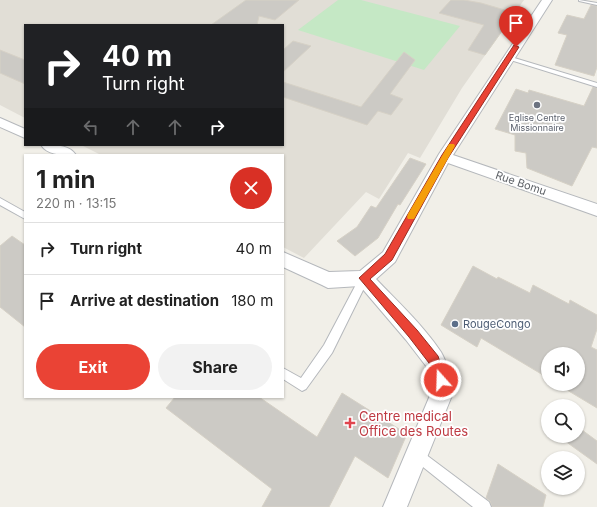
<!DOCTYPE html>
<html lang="en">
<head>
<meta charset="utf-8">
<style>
  body { margin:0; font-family:Inter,sans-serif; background:#f2f2f2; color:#222; height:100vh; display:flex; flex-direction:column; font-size:15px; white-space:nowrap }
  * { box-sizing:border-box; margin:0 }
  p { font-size:13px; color:#767676 }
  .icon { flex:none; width:22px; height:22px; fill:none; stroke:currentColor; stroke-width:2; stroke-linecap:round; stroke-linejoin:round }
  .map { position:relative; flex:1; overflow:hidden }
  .panel { position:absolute; left:24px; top:154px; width:260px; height:244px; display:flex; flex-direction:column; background:#fff; border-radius:0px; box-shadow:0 1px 3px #0004 }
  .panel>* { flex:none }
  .top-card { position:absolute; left:24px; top:24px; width:260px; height:122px; border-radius:0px; box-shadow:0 1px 3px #0004; background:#202124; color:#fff; overflow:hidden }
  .fabs { position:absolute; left:541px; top:347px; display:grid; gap:8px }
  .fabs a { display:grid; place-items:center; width:44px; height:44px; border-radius:50%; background:#fff; box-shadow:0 1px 3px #0004; font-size:20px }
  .pin { position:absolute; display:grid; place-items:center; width:34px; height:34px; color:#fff; margin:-41px -17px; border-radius:50% 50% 50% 0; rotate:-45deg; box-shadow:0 0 4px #0007 }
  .pin .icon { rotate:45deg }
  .me { position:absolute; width:44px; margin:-22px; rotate:340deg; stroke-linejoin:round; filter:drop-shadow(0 0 3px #0008) }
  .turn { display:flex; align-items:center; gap:14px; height:84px; padding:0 12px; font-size:18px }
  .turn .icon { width:52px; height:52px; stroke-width:2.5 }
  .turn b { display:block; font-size:28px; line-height:34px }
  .lanes { display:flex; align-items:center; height:38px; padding:0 12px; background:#0003; justify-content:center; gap:20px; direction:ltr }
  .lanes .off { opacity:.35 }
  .round { display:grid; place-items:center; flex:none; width:42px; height:42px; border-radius:21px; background:#f2f2f2 }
  .summary { display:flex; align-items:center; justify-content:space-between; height:68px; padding:0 12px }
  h1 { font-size:24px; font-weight:700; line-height:30px }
  .button { display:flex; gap:8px; margin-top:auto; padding:8px 12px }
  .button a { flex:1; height:46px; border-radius:24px; background:#ea4335; color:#fff; font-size:16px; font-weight:700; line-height:46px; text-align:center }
  .button a+a { background:#f2f2f2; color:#222 }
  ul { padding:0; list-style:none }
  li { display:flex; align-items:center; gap:12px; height:52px; padding:0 12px; border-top:1px solid #e0e0e0 }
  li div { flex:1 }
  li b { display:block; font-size:15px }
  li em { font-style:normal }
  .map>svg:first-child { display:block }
  .education { fill:#e1ded6 }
  .green { fill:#c5e8c5 }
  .building { fill:#cccac5; stroke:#d6d1c6 }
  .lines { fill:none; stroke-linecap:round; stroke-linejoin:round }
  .service-casing { stroke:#b5b8bc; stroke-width:2 }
  .minor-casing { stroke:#b5b8bc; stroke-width:2 }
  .service { fill:#fff; fill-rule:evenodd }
  .minor { fill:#fff; fill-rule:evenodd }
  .route { fill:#ea4335; stroke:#982c22 }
  .slow { fill:#f59e0b }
  .worship-dot { fill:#6b7280; stroke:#fff; stroke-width:1.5 }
  .service-dot { fill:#5c6f8a; stroke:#fff; stroke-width:1.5 }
  .health-dot { fill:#e0444e; stroke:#fff; stroke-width:1.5 }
  .labels { text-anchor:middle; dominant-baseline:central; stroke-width:3.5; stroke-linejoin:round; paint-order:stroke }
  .far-worship-label { font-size:9px; fill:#5b616d; stroke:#fff }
  .street-label { font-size:11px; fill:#5f6368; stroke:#fff }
  .service-label { font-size:11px; fill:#4e5e75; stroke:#fff; text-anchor:start }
  .near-health-label { font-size:13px; fill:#be3a42; stroke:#fff; text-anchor:start }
</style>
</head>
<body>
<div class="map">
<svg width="597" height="507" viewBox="0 0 597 507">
  <rect width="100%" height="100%" fill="#f1efe8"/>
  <path class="education" d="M 0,0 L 524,0 L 462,88 L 420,158 L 408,153 L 379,199 L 366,192 L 304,258 L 283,247 L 283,155 L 101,155 L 81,145 L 283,145 L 283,25 L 25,25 L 25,118 L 0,105 Z"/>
  <path class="green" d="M 338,0 L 361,0 L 460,26 L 424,70 L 298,30 Z"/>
  <path class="building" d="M 246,0 L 299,0 L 275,20 L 259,16 L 257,25 L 211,25 Z
    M 451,0 L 464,0 L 481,3 L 515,13 L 485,55 L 468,50 L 484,25 L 439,13 Z
    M 591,5 L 597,6 L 597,67 L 594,76 L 555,65 L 567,35 L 558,33 L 567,15 L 584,19 Z
    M 293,41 L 311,46 L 283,72 L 283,50 Z
    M 0,50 L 25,60 L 25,84 L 0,73 Z
    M 404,52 L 415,60 L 390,94 L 403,99 L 391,115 L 378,111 L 367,125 L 283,97 L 283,82 L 361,107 Z
    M 593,87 L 597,88 L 597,148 L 592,147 L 572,186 L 527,168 L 526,153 L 515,151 L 515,135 L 495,129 L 516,89 L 528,93 L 529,90 L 584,106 Z
    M 410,158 L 426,164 L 400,205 L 398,204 L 378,238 L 355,256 L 337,241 L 357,227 L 371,206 L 376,208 Z
    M 12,236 L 25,245 L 25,327 L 0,307 L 0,246 Z
    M 473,266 L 497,279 L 498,277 L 530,293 L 533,285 L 569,304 L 570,300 L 597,315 L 597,329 L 591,347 L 597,350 L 597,408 L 557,384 L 578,384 L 578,354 L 548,354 L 548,378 L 481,338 L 477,347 L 441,325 Z
    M 342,393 L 407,434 L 388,478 L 355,456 L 329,507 L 262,507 L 272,489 L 166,408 L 175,397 L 259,397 L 317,437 Z
    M 578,427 L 597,441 L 597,464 L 558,436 L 578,436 Z
    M 498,464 L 546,495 L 543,507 L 492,507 L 490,501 L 486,498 Z"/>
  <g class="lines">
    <g class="service-casing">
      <path id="service" d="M 579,0 L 597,3 L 597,5 L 579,1 Z
        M 507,57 L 511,57 L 597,83 L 597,87 L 507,59 Z
        M 0,198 L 25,212 L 25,219 L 0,205 Z
        M 364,274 L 367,275 L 369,278 L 332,353 L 306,389 L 302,391 L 283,379 L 283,368 L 301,378 L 324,345 L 361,275 Z
        M 417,449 L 421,451 L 489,502 L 491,507 L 473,507 L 413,459 L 411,455 L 413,451 Z"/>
    </g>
    <g class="minor-casing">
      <path id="minor" d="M 542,0 L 552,0 L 453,155 L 597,204 L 597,216 L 448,163 L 395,262 L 376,279 C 398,302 423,325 441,352 C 448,364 451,380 453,393 L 407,507 L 383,507 L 431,393 L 431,380 L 426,366 L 406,340 L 360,286 L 328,288 L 322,285 L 283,267 L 283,252 L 329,272 L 360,271 L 383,252 L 439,154 Z
        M 0,118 L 25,129 L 25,138 L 0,127 Z
        M 41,145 C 53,145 69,144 76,155 C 64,155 48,156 41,145 Z"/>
    </g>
    <use href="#service" class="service"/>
    <use href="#minor" class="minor"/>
  </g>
  <path class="route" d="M 514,45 L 519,47 L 448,158 L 392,260 L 370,279 L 417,330 L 438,356 L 446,380 L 445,384 L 441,385 L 437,384 L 429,363 L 409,337 L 359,278 L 385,254 L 442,155 Z"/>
  <path class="slow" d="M 449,144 L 454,144 L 455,146 L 414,219 L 408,219 L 407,217 L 408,214 Z"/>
  <circle class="worship-dot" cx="537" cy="105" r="4"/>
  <circle class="service-dot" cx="455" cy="324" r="4"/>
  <path class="health-dot" d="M348 417h4v4h4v4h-4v4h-4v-4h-4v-4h4z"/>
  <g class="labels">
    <g class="far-worship-label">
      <text x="537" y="117">Eglise Centre<tspan x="537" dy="10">Missionnaire</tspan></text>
    </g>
    <g class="street-label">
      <text transform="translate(521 183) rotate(19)">Rue Bomu</text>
    </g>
    <g class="service-label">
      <text x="463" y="324">RougeCongo</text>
    </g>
    <g class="near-health-label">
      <text x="359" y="416">Centre medical<tspan x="359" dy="15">Office des Routes</tspan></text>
    </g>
  </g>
</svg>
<div class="fabs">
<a><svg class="icon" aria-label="sound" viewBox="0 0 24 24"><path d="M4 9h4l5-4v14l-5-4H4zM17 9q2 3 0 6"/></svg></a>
<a><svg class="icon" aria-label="search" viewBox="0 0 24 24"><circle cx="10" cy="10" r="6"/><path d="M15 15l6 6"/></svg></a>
<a><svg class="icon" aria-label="layers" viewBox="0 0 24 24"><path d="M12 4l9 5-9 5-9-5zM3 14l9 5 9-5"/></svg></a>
</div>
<div class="pin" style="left:516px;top:47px;background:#d93025"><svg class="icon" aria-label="arrive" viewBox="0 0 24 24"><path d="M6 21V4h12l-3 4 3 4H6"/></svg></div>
<svg class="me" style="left:441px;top:380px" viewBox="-20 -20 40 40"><circle r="17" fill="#ea4335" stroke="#fff" stroke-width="3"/><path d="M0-11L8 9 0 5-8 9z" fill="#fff"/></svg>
<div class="top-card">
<div class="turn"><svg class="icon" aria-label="right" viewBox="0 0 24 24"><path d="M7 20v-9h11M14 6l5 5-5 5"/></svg><div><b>40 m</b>Turn right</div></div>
<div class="lanes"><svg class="icon off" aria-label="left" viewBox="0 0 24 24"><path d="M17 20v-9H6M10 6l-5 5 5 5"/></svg><svg class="icon off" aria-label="ahead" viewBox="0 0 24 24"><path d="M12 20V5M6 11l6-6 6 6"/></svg><svg class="icon off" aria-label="ahead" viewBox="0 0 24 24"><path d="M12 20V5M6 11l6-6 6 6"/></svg><svg class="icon" aria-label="right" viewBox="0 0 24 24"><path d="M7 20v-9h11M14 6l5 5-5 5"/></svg></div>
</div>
<section class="panel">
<div class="summary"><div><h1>1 min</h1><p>220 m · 13:15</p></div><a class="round" style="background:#d93025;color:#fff"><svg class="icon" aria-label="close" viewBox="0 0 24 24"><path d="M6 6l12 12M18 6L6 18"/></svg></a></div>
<ul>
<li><svg class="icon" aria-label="right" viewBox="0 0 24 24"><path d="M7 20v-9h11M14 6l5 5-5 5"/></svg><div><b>Turn right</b></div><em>40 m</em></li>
<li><svg class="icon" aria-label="arrive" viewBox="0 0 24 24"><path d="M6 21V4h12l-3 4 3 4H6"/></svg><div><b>Arrive at destination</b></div><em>180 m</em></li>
</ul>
<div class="button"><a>Exit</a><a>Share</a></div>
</section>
</div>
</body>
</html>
